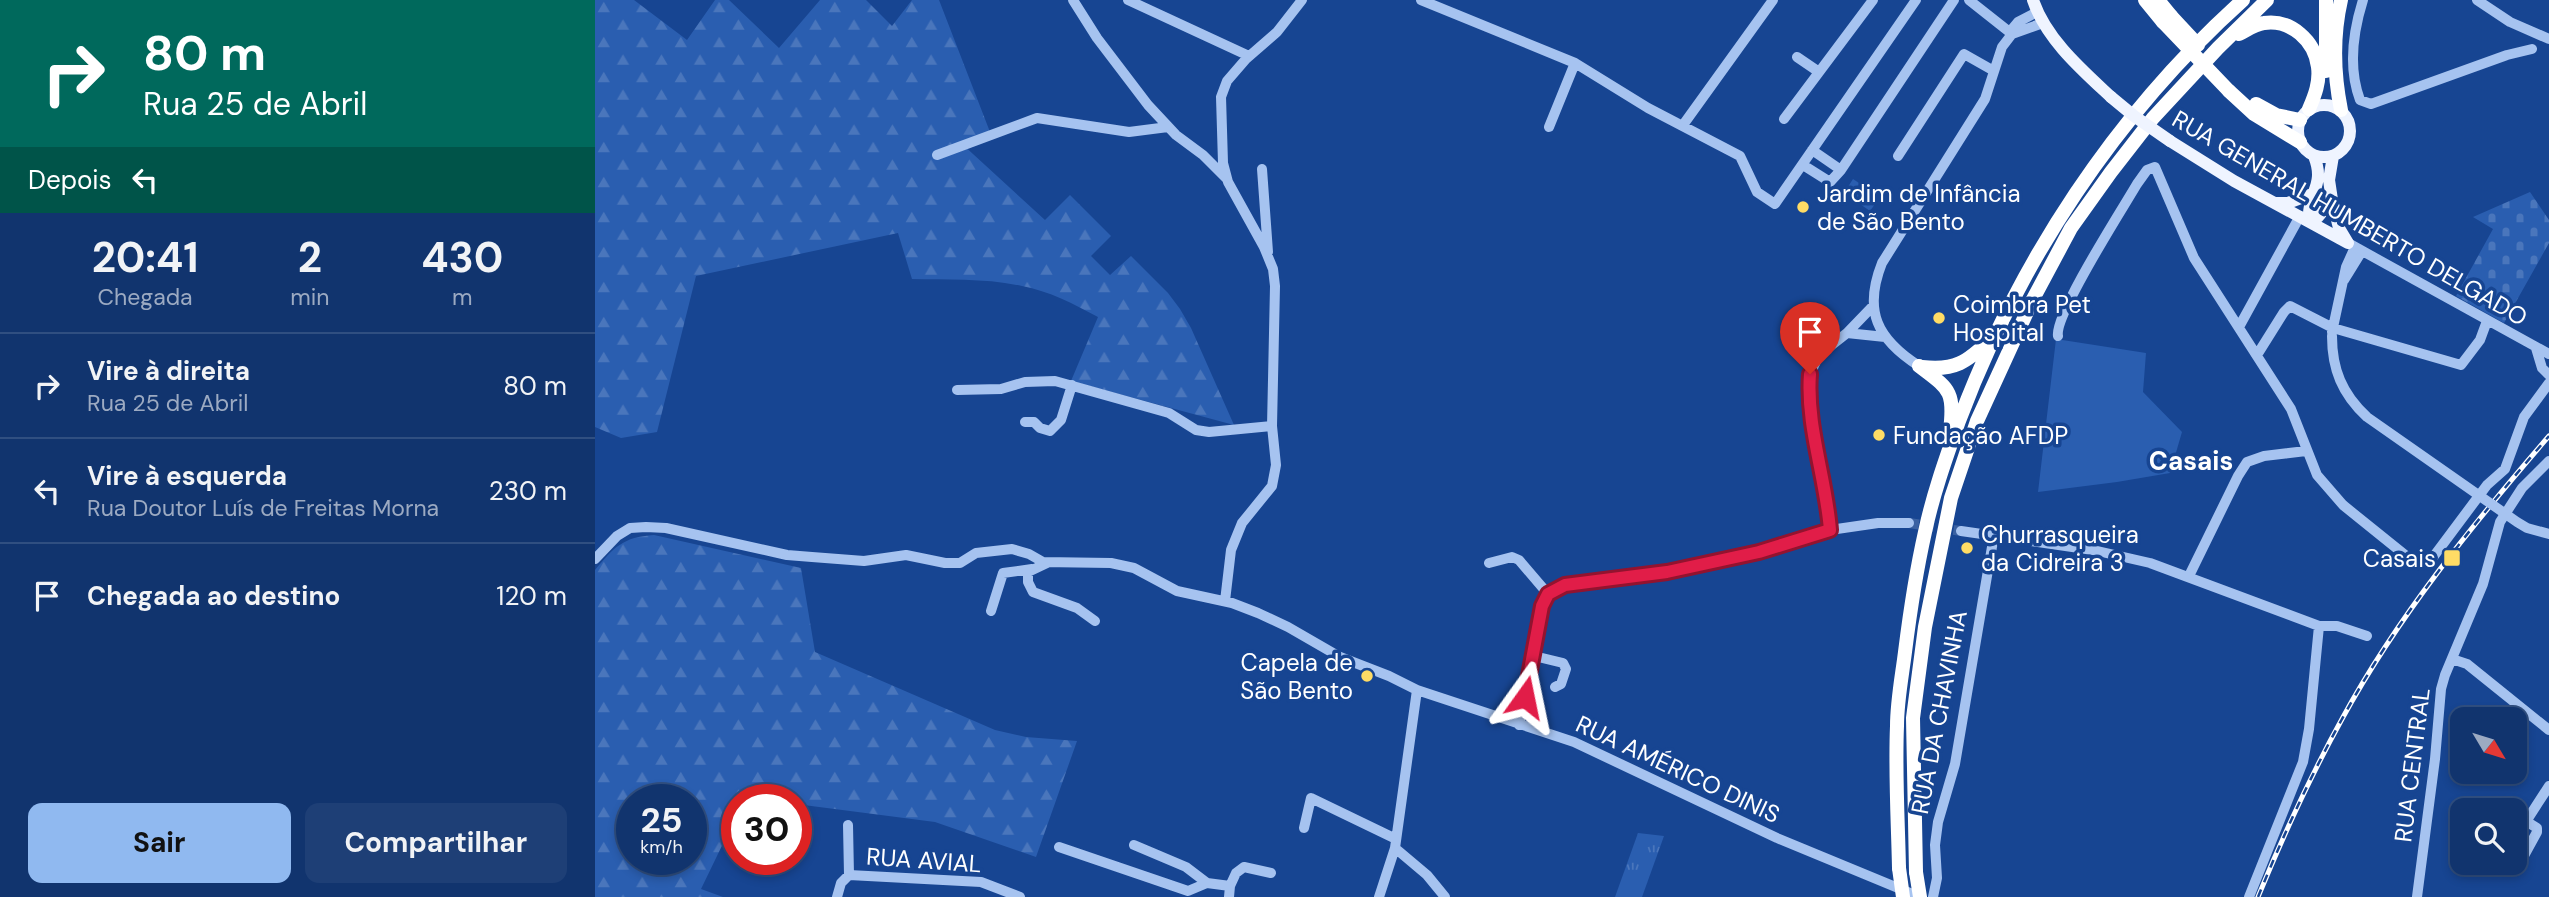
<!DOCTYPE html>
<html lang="pt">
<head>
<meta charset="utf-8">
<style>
  body { margin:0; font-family:"DM Sans",sans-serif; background:#1e3f76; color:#f1f3f6; height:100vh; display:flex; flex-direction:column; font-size:26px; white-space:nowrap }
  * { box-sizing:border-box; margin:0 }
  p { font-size:23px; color:#9caac2 }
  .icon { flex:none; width:38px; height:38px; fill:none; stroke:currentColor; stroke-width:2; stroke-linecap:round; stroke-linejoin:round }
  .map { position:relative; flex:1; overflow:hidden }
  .panel { display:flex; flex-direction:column; background:#11346e; width:595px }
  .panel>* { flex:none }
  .banner { background:#00695c; color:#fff; overflow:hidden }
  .needle { width:46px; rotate:128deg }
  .buttons { position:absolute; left:1855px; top:707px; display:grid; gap:14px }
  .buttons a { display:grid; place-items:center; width:77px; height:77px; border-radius:14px; background:#11346e; box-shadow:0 4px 10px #0003,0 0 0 2px #304f81; font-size:35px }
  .speed { position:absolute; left:21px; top:784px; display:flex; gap:14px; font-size:35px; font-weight:700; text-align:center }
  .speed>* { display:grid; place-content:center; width:91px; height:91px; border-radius:50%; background:#11346e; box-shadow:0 4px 10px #0003,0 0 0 2px #304f81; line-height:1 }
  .speed small { font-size:18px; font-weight:400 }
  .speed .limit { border:10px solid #d22; background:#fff; color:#111 }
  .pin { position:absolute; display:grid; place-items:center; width:60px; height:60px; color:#fff; margin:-72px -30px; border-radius:50% 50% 50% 0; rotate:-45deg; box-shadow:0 0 7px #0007 }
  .pin .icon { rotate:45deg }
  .me { position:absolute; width:77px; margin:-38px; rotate:12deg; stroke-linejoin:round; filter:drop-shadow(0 0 5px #0008) }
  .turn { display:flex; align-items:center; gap:24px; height:147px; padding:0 28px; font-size:32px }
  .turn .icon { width:91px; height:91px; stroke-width:2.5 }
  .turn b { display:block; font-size:49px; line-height:60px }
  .then { display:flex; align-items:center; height:66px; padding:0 28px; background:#0003; gap:14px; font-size:26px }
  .eta { display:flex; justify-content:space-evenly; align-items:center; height:119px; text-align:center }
  .eta b { font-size:42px; font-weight:700; line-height:49px }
  .button { display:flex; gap:14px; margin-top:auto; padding:14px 28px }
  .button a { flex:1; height:80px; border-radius:14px; background:#90b9f0; color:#111; font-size:28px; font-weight:700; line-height:80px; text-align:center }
  .button a+a { background:#1e3f76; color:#f1f3f6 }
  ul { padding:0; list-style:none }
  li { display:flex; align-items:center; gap:21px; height:105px; padding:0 28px; border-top:2px solid #304f81 }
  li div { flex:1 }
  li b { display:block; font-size:26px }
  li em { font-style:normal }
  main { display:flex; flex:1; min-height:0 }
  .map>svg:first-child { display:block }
  .grass { fill:url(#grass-tufts) }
  .forest { fill:url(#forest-firs); fill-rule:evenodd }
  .cemetery { fill:url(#cemetery-stones) }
  .garden { fill:#2a5eb0 }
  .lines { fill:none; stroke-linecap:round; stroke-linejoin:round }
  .minor-tunnel { stroke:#3a61a2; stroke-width:10; stroke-dasharray:10 5; stroke-linecap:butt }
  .minor { stroke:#a6c3f0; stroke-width:10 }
  .major { stroke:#eff4ff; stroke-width:12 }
  .highway { stroke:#fff; stroke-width:14 }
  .rail-casing { stroke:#fff; stroke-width:5 }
  .rail { stroke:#174592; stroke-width:2.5; stroke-dasharray:8; stroke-linecap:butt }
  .minor-bridge { stroke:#a6c3f0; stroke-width:10 }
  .major-bridge { stroke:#eff4ff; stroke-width:12 }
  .highway-bridge { stroke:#fff; stroke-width:14 }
  .route-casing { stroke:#92132f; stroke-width:18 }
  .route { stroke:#e11d48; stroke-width:12 }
  .poi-dot { fill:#ffdc65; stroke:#174592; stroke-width:2.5 }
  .labels { text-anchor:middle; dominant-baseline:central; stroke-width:7; stroke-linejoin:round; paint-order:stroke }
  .poi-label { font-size:24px; fill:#fff; stroke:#174592; text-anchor:start }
  .street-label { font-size:24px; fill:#fff; stroke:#174592 }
  .neighbourhood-label { font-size:26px; font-weight:bold; fill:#fff; stroke:#174592 }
</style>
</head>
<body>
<main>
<section class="panel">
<div class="banner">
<div class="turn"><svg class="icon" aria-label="right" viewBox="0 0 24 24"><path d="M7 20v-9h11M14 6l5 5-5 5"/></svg><div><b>80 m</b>Rua 25 de Abril</div></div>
<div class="then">Depois<svg class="icon" aria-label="left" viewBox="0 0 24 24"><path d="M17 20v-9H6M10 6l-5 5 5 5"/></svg></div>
</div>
<div class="eta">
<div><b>20:41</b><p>Chegada</p></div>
<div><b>2</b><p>min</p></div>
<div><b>430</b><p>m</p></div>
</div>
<ul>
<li><svg class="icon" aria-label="right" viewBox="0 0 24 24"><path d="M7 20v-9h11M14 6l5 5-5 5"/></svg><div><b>Vire à direita</b><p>Rua 25 de Abril</p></div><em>80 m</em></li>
<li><svg class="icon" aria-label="left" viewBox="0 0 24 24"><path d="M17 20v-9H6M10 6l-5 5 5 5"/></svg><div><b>Vire à esquerda</b><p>Rua Doutor Luís de Freitas Morna</p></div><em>230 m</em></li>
<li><svg class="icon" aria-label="arrive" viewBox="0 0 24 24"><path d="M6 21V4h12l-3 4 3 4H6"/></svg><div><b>Chegada ao destino</b></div><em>120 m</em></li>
</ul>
<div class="button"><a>Sair</a><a>Compartilhar</a></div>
</section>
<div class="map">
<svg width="1954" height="897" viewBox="0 0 1954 897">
  <defs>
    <pattern id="grass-tufts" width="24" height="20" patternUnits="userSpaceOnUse" patternTransform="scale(1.75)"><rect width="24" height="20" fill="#2a5eb0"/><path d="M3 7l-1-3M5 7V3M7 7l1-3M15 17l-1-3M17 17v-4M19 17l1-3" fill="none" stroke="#4a76bc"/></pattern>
    <pattern id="forest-firs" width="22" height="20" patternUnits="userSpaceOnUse" patternTransform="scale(1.75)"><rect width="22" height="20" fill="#2a5eb0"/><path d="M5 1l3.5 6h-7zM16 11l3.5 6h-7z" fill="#4a76bc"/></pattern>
    <pattern id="cemetery-stones" width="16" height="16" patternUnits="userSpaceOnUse" patternTransform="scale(1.75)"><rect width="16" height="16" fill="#2a5eb0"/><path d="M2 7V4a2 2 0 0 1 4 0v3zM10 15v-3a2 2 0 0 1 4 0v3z" fill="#4a76bc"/></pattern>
  </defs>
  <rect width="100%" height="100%" fill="#174592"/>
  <path class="grass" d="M 1043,833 L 1069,836 L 1047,897 L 1020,897 Z"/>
  <path class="forest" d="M 0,0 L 39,0 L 92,40 L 120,0 L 134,0 L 184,48 L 225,0 L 271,0 L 297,26 L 317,0 L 344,0 L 395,132 L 366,143 L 450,220 L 475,195 L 516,236 L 496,256 L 515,275 L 536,256 L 573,293 L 585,309 L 596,328 L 639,425 L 476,381 L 503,317 C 479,304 454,291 427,286 C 391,278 353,280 317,279 L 303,233 L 101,276 L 62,432 L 26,438 L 0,427 Z
    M 59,535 L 206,568 L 220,652 L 400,730 L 431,737 L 482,741 L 441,857 L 340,822 L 201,804 L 201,800 L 142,800 L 142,828 L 136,827 L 106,889 L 128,897 L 0,897 L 0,570 C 19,547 28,537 59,535 ZM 37,800 L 96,800 L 96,859 L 37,859 Z"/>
  <path class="cemetery" d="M 1935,192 L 1954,220 L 1954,243 L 1909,323 L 1861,296 L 1898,229 L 1878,217 Z"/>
  <path class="garden" d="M 1258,179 L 1285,197 L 1275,211 L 1249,193 Z
    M 1461,339 L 1551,353 L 1548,392 L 1587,432 L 1575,473 L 1522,482 L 1443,492 Z"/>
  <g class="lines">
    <path class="minor-tunnel" d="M 1314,523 L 1366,531"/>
    <path class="minor" d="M 478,0 L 502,38 L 553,105 L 581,135 L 608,155 L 632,179
      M 533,0 L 654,56
      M 826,0 L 980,63 L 1053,108 L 1145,156 L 1162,192 L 1180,204 L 1321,0
      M 1374,0 L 1417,34
      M 1768,0 C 1758,32 1753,68 1765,100 L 1776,104 L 1912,55 L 1937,49
      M 1882,0 L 1915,22 L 1954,39
      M 1417,34 L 1448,23
      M 1202,57 L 1224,72
      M 1189,119 L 1278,0
      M 1088,125 L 1178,0
      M 954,127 L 980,63
      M 1217,150 L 1246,170
      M 342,155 L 442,118 L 534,132 L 573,127
      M 1303,156 L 1369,54 L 1399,71
      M 1208,165 L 1235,182 L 1246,170 L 1359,0
      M 667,169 L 673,252
      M 1753,243 L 1954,354
      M 1749,280 L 1767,251
      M 1644,327 L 1705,216
      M 1737,332 L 1751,267 L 1760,247
      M 1252,333 L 1290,337
      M 1463,336 C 1459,315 1528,208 1542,184 L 1552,170 L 1560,167 L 1599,258 L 1696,409 L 1722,475 L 1748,505 L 1810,555 L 1821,560 L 1839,556 L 1892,485 L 1910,469 L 1929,417 L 1954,383
      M 1941,348 L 1947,368 L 1954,375
      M 1662,355 L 1689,312 L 1695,306 L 1738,328 L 1866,365 L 1885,340 L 1892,321
      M 1324,366 C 1282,339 1268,311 1287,263 L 1390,99 L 1407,47 L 1417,34 L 1418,28 L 1423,22 L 1442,12
      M 362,390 L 406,389 L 430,382 L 460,381 L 574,413 L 601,430 L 614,432 L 677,426
      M 430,422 L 439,422 L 445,428 L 455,431 L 466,420 L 477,385
      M 1235,530 L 1233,504 L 1214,397 L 1215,374 L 1224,355 L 1252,333 L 1278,306
      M 1366,531 L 1498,550 L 1555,563 L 1724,626 L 1742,626 L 1772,636
      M 0,559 L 22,536 L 35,528 L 51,527 L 71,528 L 192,555 L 217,557 L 269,561 L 311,555 L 350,563 L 365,563 L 381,553 L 417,549 L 434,554 L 448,562 L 516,563 L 539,568 L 582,591 L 637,603 L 663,613 L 693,627 L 745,657 L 794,676 L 822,690 L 979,742 L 1182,838 L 1325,897
      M 452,563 L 433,572 L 433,582 L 438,592 L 482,608 L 500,621
      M 894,563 L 917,557 L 924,560 L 953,594
      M 1594,576 L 1643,476 L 1652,462 L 1669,456 L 1711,451
      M 630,601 L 636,550 L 647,523 L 677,486 L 681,465 L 677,426 L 680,286 L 678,269 L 669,247 L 633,182 L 628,163 L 626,97 L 632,81 L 651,59 L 682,32 L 707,0
      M 396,611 L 408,573 L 437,569
      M 939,656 L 968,663 L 971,669 L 966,684 L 960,687
      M 1857,659 L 1872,664 L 1954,730
      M 924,725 L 947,605 L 953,594 L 970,585 L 1072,572 L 1164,552 L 1235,530 L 1283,523 L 1314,523
      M 1932,820 L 1954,786
      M 253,825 L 254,875
      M 709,828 L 716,798 L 801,839
      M 539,845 L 591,867 L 612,883
      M 464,847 L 593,891 L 612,883 L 635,886 L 634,897
      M 800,848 L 832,875 L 850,897
      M 1914,863 L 1921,866 L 1925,863 L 1942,832 L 1942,828 L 1926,818 L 1920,816
      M 635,886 L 641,873 L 649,867 L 676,873
      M 242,897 L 246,883 L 254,875 L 386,882 L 425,897
      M 784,897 L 800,848 L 822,690
      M 1338,897 L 1342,878 L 1340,845 L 1343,822 L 1360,764 L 1399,535
      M 1654,897 L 1708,762 L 1714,729 L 1724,626
      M 1822,897 L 1840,759 L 1846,689 L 1850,675 L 1888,584 L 1905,522 L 1927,488 L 1954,461"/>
    <path class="major" d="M 1438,0 C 1451,39 1487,70 1516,97
      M1703 131a26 26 0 1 1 52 0a26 26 0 1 1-52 0Z
      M 1575,141 L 1639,181 L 1753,243
      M 1737,200 L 1744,228 L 1753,243
      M 1681,203 L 1693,203 L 1717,194
      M 1714,221 L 1723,217 L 1737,200 L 1734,180 L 1738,156
      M 1714,221 C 1712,192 1731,186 1719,156"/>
    <path class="highway" d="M 1550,0 L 1568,22
      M 1563,0 L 1576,16
      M 1731,0 L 1731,71
      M 1644,34 C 1652,30 1660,24 1669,23 C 1696,19 1720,41 1723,67 C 1725,82 1720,95 1714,109
      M 1634,91 L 1659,114 L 1705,142
      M 1661,104 L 1681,115 L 1705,120
      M 1746,110 C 1739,75 1738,35 1746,0
      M 1324,366 C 1354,389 1360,390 1355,431
      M 1327,367 C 1360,371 1372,362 1395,340
      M 1304,868 C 1303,821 1300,773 1302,726 C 1302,701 1307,676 1310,652 C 1315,612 1321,572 1330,532 C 1338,494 1351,458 1364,421 C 1424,261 1521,114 1648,0
      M 1321,872 L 1318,718 L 1330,627 L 1356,498 L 1382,421 L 1437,301 L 1476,228 L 1516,172 L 1558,118 L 1623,48 L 1672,0"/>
    <g class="rail-casing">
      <path id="rail" d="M 1663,897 C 1688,836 1715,777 1747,719 C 1803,616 1878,524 1954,436"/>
    </g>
    <use href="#rail" class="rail"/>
    <path class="minor-bridge" d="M 1737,336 C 1737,369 1747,394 1772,417 L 1922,522 L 1932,528 L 1954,534"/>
    <path class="major-bridge" d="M 1516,97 L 1539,116 L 1575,141"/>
    <path class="highway-bridge" d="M 1576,16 L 1603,45
      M 1568,22 L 1634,91
      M 1304,868 L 1308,897
      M 1321,872 L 1325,897"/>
  </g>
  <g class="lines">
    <g class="route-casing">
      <path id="route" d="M 930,697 L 947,606 L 953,594 L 970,585 L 1072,572 L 1164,552 L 1235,530 C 1231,478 1211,426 1215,374"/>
    </g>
    <use href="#route" class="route"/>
  </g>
  <g class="poi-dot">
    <circle cx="1208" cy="207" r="7"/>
    <circle cx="1344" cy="318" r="7"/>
    <circle cx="1284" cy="435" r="7"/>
    <circle cx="1372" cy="548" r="7"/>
    <rect x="1848" y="549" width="18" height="18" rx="3.5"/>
    <circle cx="772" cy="676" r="7"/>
  </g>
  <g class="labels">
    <g class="poi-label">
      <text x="1222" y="193">Jardim de Infância<tspan x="1222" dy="28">de São Bento</tspan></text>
      <text x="1358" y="304">Coimbra Pet<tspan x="1358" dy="28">Hospital</tspan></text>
      <text x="1298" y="435">Fundação AFDP</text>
      <text x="1386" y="534">Churrasqueira<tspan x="1386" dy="28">da Cidreira 3</tspan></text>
      <text x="1841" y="558" text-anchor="end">Casais</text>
      <text x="758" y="662" text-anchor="end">Capela de<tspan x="758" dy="28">São Bento</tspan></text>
    </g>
    <g class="street-label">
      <text transform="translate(1755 218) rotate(30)">RUA GENERAL HUMBERTO DELGADO</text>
      <text transform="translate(1344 712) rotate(-79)">RUA DA CHAVINHA</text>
      <text transform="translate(1817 765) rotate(-83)">RUA CENTRAL</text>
      <text transform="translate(1083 769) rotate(25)">RUA AMÉRICO DINIS</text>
      <text transform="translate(329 860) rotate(4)">RUA AVIAL</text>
    </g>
    <g class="neighbourhood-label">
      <text x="1596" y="461">Casais</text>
    </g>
  </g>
</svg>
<div class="buttons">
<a><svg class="needle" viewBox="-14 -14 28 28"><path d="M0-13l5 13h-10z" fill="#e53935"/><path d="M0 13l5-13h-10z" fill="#9caac2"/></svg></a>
<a><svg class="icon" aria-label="search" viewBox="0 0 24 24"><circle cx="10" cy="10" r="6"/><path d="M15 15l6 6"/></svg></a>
</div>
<div class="speed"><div>25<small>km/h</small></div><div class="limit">30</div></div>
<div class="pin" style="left:1215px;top:374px;background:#d93025"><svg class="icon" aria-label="arrive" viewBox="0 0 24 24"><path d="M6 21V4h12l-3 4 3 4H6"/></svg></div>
<svg class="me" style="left:930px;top:697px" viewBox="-20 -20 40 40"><path d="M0-17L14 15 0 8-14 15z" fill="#e11d48" stroke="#fff" stroke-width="4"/></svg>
</div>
</main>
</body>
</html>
